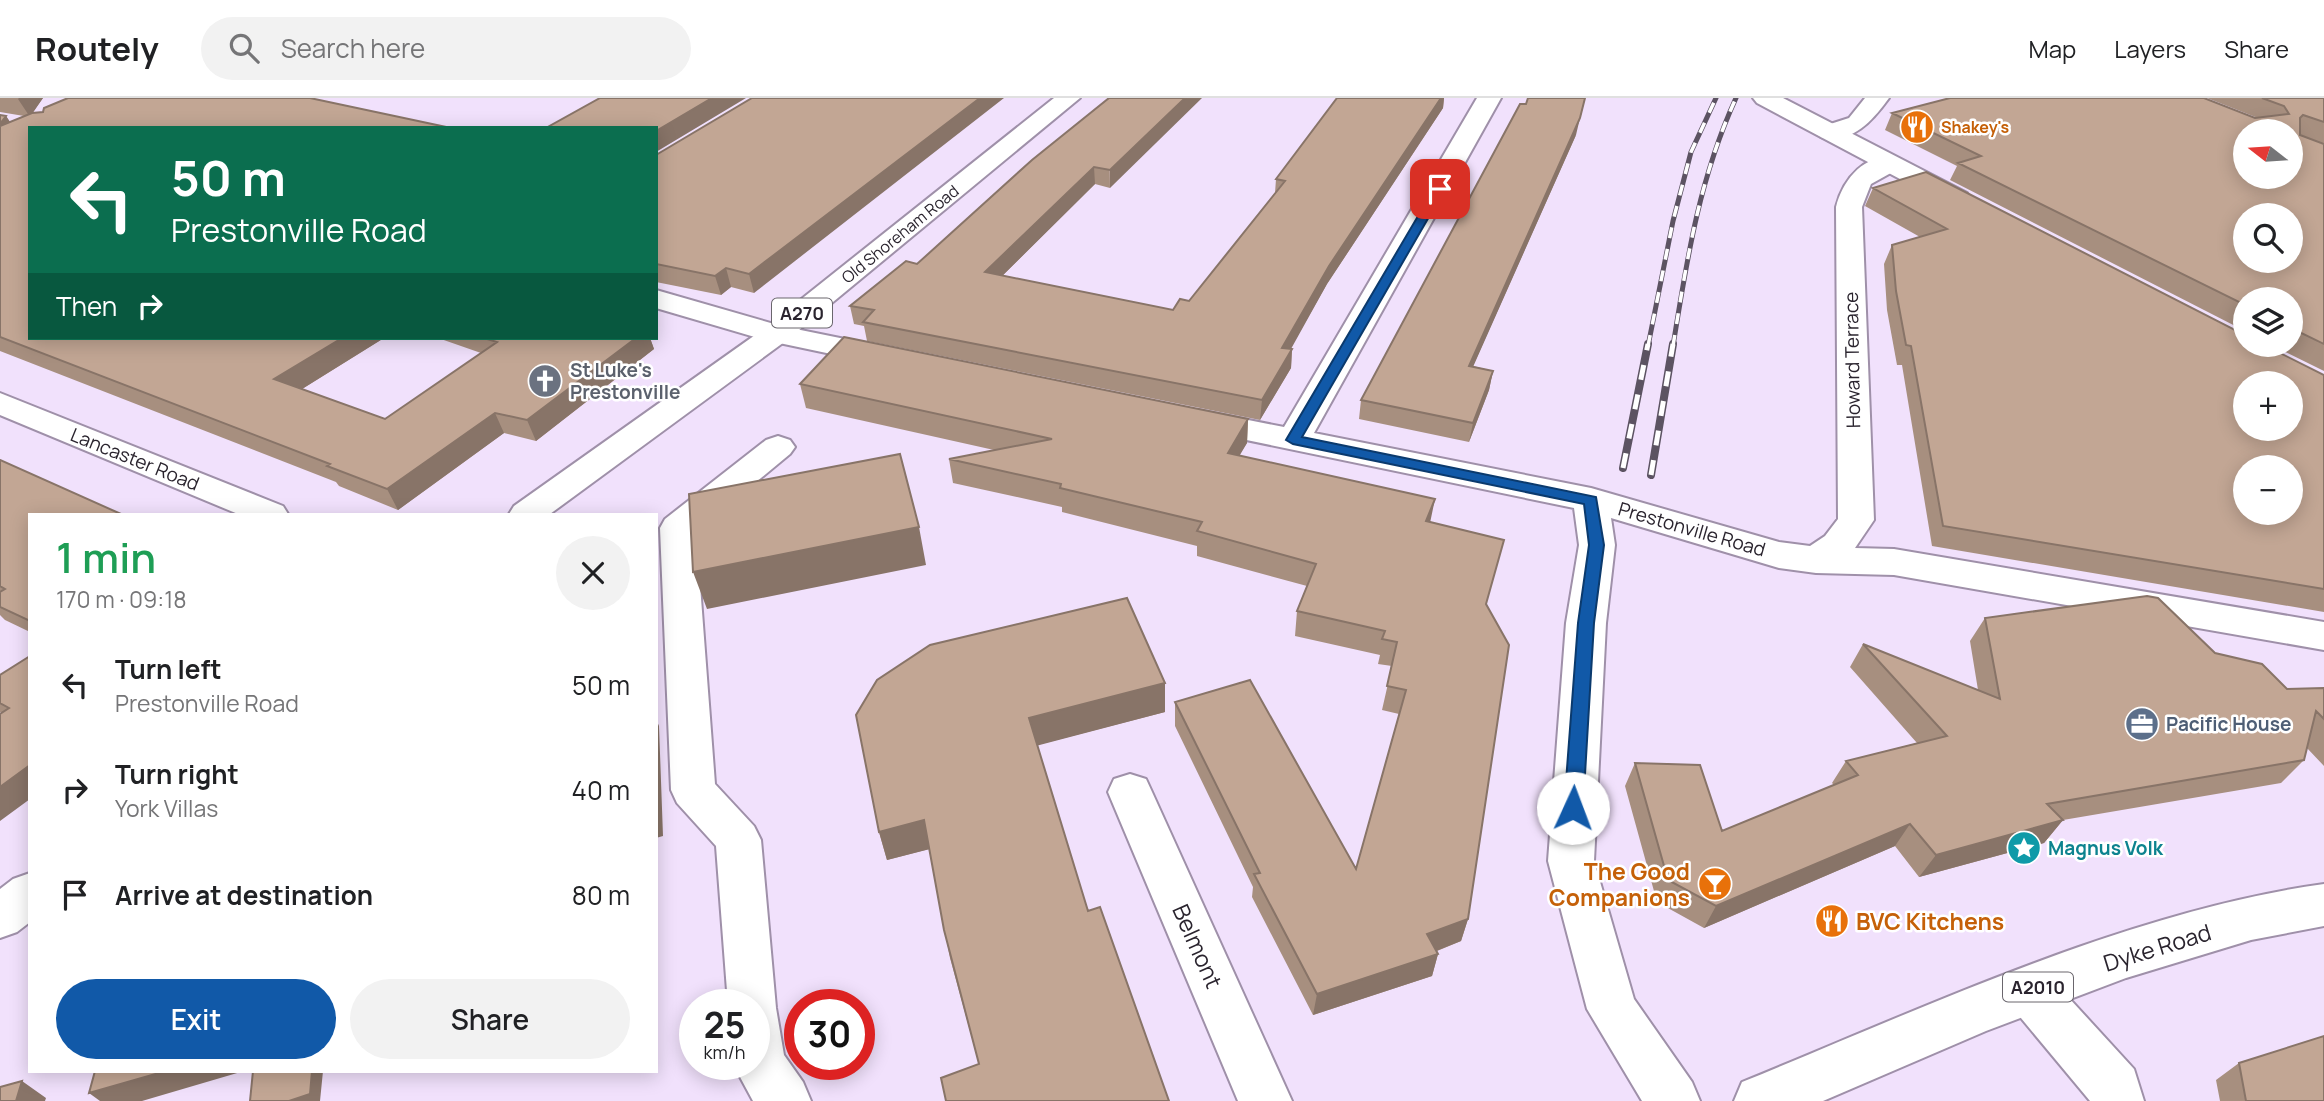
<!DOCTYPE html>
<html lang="en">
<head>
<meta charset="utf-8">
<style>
  body { margin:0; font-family:Manrope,sans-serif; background:#f2f2f2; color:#202124; height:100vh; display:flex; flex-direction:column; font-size:26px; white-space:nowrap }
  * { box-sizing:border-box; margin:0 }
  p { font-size:23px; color:#757577 }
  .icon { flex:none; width:38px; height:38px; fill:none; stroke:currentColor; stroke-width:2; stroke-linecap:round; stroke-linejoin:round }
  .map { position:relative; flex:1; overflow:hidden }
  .side { position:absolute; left:28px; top:415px; width:630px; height:560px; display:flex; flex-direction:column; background:#fff; border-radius:0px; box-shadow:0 4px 18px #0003 }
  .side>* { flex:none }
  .top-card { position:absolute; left:28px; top:28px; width:630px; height:214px; border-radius:0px; box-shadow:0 4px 18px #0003; background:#0b6e4f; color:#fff; overflow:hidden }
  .needle { width:46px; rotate:287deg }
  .fabs { position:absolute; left:2233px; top:21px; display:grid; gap:14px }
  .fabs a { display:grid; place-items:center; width:70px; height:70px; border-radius:50%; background:#fff; box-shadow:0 4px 18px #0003; font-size:35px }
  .speed { position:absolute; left:679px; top:891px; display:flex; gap:14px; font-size:35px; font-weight:700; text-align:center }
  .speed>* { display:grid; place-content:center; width:91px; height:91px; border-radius:50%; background:#fff; box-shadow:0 4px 18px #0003; line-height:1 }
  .speed small { font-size:18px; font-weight:400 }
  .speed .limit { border:10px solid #d22; background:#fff; color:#111 }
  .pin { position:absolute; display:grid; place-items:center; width:60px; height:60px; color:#fff; margin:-30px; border-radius:14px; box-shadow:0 4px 10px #0006 }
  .me { position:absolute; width:77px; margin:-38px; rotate:2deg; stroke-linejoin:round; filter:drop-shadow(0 0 5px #0008) }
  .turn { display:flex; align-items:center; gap:24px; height:147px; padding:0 28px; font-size:32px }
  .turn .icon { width:91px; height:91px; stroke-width:2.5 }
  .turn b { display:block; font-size:49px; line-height:60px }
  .then { display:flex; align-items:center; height:66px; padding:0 28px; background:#0003; gap:14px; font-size:26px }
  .round { display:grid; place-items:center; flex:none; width:74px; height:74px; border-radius:37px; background:#f2f2f2 }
  .overview { display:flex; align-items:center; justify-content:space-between; height:119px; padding:0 28px }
  h1 { font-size:42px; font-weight:600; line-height:52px; color:#1e9e55 }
  .button { display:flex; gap:14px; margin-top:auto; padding:14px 28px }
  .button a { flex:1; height:80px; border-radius:42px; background:#1159a8; color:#fff; font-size:28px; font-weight:600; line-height:80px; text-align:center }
  .button a+a { background:#f2f2f2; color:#202124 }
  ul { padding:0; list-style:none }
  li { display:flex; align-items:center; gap:21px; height:105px; padding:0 28px }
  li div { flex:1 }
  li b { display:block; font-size:26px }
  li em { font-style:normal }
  header { display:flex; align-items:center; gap:42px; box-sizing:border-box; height:98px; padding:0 35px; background:#fff; border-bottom:2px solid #e0e0e0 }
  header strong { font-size:33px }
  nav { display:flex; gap:38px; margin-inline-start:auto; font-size:24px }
  .search { width:490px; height:63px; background:#f2f2f2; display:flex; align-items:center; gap:18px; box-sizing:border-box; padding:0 24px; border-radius:38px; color:#757577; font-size:26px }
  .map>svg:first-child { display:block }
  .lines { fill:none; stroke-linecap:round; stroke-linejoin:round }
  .minor-casing { stroke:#9f90a9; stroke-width:4 }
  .major-casing { stroke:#9f90a9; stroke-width:4 }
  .minor { fill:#fff; fill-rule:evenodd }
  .major { fill:#fff; fill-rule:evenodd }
  .rail-far1-casing { stroke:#5c5362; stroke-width:5 }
  .rail-casing { stroke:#5c5362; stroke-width:8 }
  .rail-far1 { stroke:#fff; stroke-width:3.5; stroke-dasharray:11; stroke-linecap:butt }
  .rail { stroke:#fff; stroke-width:5; stroke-dasharray:15; stroke-linecap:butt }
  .wall { fill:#a78f7f }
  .shaded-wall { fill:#887468 }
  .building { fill:#c2a694; stroke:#887468; stroke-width:2; fill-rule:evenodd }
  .route { fill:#1159a8; stroke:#0b3a6d; stroke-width:2 }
  .labels { text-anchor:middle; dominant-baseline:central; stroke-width:5; stroke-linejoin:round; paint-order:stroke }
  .far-food-label { font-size:16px; font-weight:bold; fill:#c56008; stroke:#fff; text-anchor:start }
  .far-street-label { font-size:16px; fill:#2a242e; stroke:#fff }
  .shield { fill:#fff; stroke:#6a666d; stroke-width:2 }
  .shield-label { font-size:18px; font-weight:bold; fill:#2a242e }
  .street-label { font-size:19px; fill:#2a242e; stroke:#fff }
  .worship-label { font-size:19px; font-weight:bold; fill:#5b616d; stroke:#fff; text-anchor:start }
  .service-label { font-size:19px; font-weight:bold; fill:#4e5e75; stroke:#fff; text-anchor:start }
  .culture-label { font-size:19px; font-weight:bold; fill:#0d838f; stroke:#fff; text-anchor:start }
  .near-food-label { font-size:23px; font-weight:bold; fill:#c56008; stroke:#fff; text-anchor:end }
  .near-street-label { font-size:23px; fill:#2a242e; stroke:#fff }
</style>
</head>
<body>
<header>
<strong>Routely</strong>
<div class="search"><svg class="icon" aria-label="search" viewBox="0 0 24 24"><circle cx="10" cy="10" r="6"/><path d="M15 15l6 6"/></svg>Search here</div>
<nav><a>Map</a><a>Layers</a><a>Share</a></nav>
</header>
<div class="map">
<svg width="2324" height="1003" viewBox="0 0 2324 1003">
  <rect width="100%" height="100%" fill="#f1e1fc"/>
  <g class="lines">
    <g class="minor-casing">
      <path id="minor" d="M 1477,0 L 1501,0 L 1314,335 L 1591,390 L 1779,444 L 1810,448 L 1825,438 L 1838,421 L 1836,109 C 1843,81 1866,53 1898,61 L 1902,66 L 1898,71 L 1871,86 L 1862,109 L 1874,422 L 1855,450 L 1894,451 L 2324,524 L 2324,552 L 1894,477 L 1816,475 L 1779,470 L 1611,420 L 1615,447 L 1606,525 L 1594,763 L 1634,901 L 1692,984 L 1700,1003 L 1642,1003 L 1587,911 L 1548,763 L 1566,525 L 1579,447 L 1574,410 L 1198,332 L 1186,329 L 1181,322 L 1186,315 L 1198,312 L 1284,329 Z
        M 1865,0 L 1889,0 C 1873,22 1852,47 1821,39 L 1818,34 L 1821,29 L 1849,20 Z
        M 656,192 L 781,228 L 899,252 L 904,259 L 899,266 L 888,268 L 765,242 L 656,210 Z
        M 0,295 L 283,408 L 288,416 L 238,416 L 0,317 Z
        M 778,338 L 790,342 L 795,349 L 790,356 L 696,434 L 715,686 L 754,728 L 761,742 L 776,910 L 784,957 L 803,984 L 811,1003 L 753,1003 L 733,966 L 754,966 L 754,906 L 728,906 L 716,748 L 677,705 L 671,692 L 660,430 L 665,421 L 766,342 Z
        M 1130,676 L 1146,681 L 1152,694 L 1292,1003 L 1238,1003 L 1108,694 L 1114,681 Z
        M 2029,869 L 2047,876 L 2134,971 L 2144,1003 L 2090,1003 L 2011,908 L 2004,892 L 2011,876 Z"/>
    </g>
    <g class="major-casing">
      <path id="major" d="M 1054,0 L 1080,0 L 787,242 L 550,416 L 509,416 L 514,408 L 765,230 Z
        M 1753,0 L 1783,0 L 1967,95 L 1971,101 L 1967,107 L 1949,107 L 1757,5 Z
        M 30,775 L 30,824 L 17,834 L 0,840 L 0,791 L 13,781 Z
        M 2324,786 L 2324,828 L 2251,842 L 2126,880 L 1986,933 L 1823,1003 L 1734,1003 L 1742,984 C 1924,910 2129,813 2324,786 Z"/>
    </g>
    <use href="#minor" class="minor"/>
    <use href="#major" class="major"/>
    <g class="rail-far1-casing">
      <path id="rail-far1" d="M 1648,248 L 1673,123 L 1691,54 L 1716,0
        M 1673,248 C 1687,161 1699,81 1736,0"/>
    </g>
    <g class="rail-casing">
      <path id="rail" d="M 1623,370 L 1648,246
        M 1651,377 L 1673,246"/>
    </g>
    <use href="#rail-far1" class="rail-far1"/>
    <use href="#rail" class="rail"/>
  </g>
  <path class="wall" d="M 0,0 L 43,0 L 32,15 L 384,240 L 302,291 L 385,321 L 481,255 L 438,240 L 650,240 L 654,251 L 536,343 L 504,335 L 398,412 L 339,388 L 336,384 L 0,253 L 0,17 L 6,18 L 10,24 L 24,18 L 0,14 Z
    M 752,0 L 754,195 L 731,189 L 721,197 L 656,184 L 656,57 Z
    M 1109,0 L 1110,90 L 1095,86 L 1002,178 L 1173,212 L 1189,203 L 1275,95 L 1276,81 L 1337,0 L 1444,0 L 1443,10 L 1327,186 L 1290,251 L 1292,251 L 1291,270 L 1260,322 L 867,243 L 864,228 L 854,226 L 850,208 L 917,166 Z
    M 2207,0 L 2324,0 L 2324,273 L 2271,247 L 2291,247 L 2291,201 L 2245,201 L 2245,233 L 1950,82 L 1957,68 L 1885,32 L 1892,15 L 2258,20 Z
    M 1576,37 L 1473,268 L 1493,273 L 1489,292 L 1469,344 L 1359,321 L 1361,302 Z
    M 1873,90 L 2324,277 L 2324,514 L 1932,448 L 1902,267 L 1897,267 L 1887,212 L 1884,166 L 1892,147 L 1920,139 L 1865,108 Z
    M 800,286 L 1248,321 L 1247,345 L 1239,357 L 1430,424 L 1487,507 L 1468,821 L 1461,843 L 1437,853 L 1438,856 L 1432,878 L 1313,917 L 1252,799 L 1253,789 L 1175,628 L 1175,604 L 1356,771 L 1399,616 L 1382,612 L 1392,568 L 1378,566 L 1380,557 L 1295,538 L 1297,513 L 1307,488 L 1197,458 L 1197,448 L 1062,414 L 1062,409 L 953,385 L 949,361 L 994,352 L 806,310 Z
    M 0,362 L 30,416 L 30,534 L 5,522 L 0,517 Z
    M 1985,520 L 2215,555 L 2287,591 L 2324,590 L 2324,668 L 2307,650 L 2304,662 L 2281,685 L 2063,722 L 2044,745 L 1919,779 L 1895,748 L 1704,830 L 1657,804 L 1625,688 L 1635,665 L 1722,733 L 1834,687 L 1832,685 L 1846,663 L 1917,645 L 1850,569 L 1863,546 L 1978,592 L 1970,543 Z
    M 30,558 L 30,701 L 2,615 L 0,614 L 0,577 Z
    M 1165,585 L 1165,614 L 1037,647 L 1088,813 L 1169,1003 L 979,966 L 950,860 L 929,751 L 887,762 L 879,734 L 856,617 Z
    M 2239,965 L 2324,1003 L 2220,1003 L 2216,982 Z"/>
  <path class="shaded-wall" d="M 19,0 L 43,0 L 30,19 L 18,1 Z
    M 712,0 L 746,0 L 656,54 L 656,33 Z
    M 980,0 L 1004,0 L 754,195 L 749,176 Z
    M 1185,0 L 1202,0 L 1110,90 L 1110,72 Z
    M 1441,0 L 1444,0 L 1443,10 L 1327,186 L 1281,269 L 1282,250 L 1329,168 Z
    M 6,18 L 18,36 L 0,31 L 0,26 Z
    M 1580,20 L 1576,37 L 1465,287 L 1469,268 Z
    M 1094,69 L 1095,86 L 987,193 L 985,174 Z
    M 726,170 L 731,189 L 721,197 L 715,178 Z
    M 342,240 L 384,240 L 286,301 L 274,281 Z
    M 636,240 L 650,240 L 654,251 L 536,343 L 527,322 Z
    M 1292,251 L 1291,270 L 1260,322 L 1262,302 Z
    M 1493,273 L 1489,292 L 1469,344 L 1473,325 Z
    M 495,315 L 504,335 L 398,412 L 387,391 Z
    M 1248,321 L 1247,345 L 1227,379 L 1228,355 Z
    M 1435,401 L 1430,425 L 1426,423 Z
    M 919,429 L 926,467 L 707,511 L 693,474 Z
    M 1165,585 L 1165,614 L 1032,649 L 1029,620 Z
    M 656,621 L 659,628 L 663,738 L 656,740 Z
    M 30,667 L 30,701 L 0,723 L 0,689 Z
    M 924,722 L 930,751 L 887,762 L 879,734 Z
    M 2063,722 L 2044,745 L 1919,779 L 1936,757 Z
    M 1910,726 L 1895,748 L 1704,830 L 1716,808 Z
    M 1468,821 L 1461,843 L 1421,859 L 1427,836 Z
    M 1438,856 L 1432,878 L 1313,917 L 1317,896 Z
    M 166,973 L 244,973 L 142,1003 L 100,1003 L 89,995 Z
    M 312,973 L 323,973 L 320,1003 L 289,1003 Z
    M 22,983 L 46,1000 L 45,1003 L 16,1003 Z"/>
  <path class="building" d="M 68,0 L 310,0 L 451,30 L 30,30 L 30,240 L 342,240 L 274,281 L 385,321 L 497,244 L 484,240 L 636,240 L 527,322 L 495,315 L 387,391 L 327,368 L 330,366 L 0,239 L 0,28 L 32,15 L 43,14 L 44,10 Z
    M 600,0 L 712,0 L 656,33 L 656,30 L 546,30 Z
    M 752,0 L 980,0 L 749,176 L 726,170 L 715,178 L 656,166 L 656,57 Z
    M 1109,0 L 1185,0 L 1110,72 L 1094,69 L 985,174 L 1173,212 L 1180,201 L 1189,203 L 1285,83 L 1276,81 L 1337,0 L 1441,0 L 1329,168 L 1282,250 L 1292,251 L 1262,302 L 863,224 L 874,212 L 850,208 L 906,163 L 917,166 L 1032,62 Z
    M 1528,0 L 1585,0 L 1580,20 L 1469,268 L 1493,273 L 1473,325 L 1361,302 L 1520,6 L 1526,6 Z
    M 1950,0 L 2204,0 L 2255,20 L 2289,16 L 2284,8 L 2262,0 L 2324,0 L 2324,24 L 2303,17 L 2300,20 L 2300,37 L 2324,46 L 2324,246 L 2291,230 L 2291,201 L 2245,201 L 2245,207 L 1958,65 L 1981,58 L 1892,15 ZM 2245,33 L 2291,33 L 2291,79 L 2245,79 ZM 2245,117 L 2291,117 L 2291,163 L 2245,163 Z
    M 0,17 L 6,18 L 0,26 Z
    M 1926,74 L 2245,237 L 2245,247 L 2264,247 L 2324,277 L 2324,491 L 1943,428 L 1911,248 L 1906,247 L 1896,193 L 1892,147 L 1947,131 L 1873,90 ZM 2245,285 L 2291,285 L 2291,331 L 2245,331 ZM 2245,369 L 2291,369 L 2291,415 L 2245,415 Z
    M 844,239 L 1248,321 L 1228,355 L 1435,401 L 1426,423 L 1504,442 L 1486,506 L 1509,547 L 1468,821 L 1427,836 L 1438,856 L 1317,896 L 1254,776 L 1260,775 L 1175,604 L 1250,582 L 1356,771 L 1406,592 L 1387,588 L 1397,544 L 1382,541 L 1385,533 L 1297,513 L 1316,466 L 1197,433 L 1202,424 L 1060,390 L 1061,386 L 949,361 L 1052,341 L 800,286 Z
    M 900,356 L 919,429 L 693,474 L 689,396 Z
    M 0,362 L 121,416 L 30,416 L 30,523 L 0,509 L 0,494 L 5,491 L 0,488 Z
    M 2147,498 L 2158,500 L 2215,555 L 2262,566 L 2287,591 L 2324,590 L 2324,621 L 2316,613 L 2304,662 L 2047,706 L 2063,722 L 1936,757 L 1910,726 L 1716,808 L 1668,782 L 1635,665 L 1700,667 L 1722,733 L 1858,677 L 1846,663 L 1947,638 L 1863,546 L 2000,601 L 1985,520 Z
    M 1127,500 L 1165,585 L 1029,620 L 1088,813 L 1100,809 L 1169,1003 L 946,1003 L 941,980 L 979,966 L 944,832 L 924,722 L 879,734 L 856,617 L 877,582 L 930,547 Z
    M 30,558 L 30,667 L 0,689 L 0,616 L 9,610 L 0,605 L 0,577 Z
    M 2324,938 L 2324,1003 L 2246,1003 L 2239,965 Z
    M 95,973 L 166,973 L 89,995 Z
    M 253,973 L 312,973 L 310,996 L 289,1003 L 250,1003 Z
    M 22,983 L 16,1003 L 0,1003 L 0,989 Z"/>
  <path class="route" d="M 1440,88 L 1445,91 L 1302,339 L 1596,399 L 1604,447 L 1594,525 L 1583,710 L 1573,717 L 1564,710 L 1578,525 L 1589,447 L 1584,406 L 1293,346 L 1286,342 L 1434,91 Z"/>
  <defs>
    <g id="restaurant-disc" transform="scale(1.75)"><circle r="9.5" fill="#e8710a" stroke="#fff"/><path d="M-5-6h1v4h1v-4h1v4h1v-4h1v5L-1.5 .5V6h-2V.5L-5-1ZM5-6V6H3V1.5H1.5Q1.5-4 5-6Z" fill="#fff"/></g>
    <g id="church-disc" transform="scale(1.75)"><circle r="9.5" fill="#6b7280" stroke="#fff"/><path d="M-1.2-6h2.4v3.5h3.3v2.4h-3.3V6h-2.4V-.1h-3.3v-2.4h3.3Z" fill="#fff"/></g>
    <g id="office-disc" transform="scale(1.75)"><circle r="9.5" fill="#5c6f8a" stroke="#fff"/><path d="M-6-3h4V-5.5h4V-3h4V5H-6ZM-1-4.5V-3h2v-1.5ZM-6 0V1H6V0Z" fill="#fff"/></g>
    <g id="sight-disc" transform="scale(1.75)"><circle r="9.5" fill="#0f9aa8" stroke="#fff"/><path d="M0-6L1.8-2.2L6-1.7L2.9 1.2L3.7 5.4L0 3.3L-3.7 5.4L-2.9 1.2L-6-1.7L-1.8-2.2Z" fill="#fff"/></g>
    <g id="bar-disc" transform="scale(1.75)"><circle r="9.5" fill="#e8710a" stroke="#fff"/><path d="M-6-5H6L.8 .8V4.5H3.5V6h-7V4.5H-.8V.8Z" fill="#fff"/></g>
  </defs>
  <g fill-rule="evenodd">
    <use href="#restaurant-disc" x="1917" y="29"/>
    <use href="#church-disc" x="545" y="283"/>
    <use href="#office-disc" x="2142" y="626"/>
    <use href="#sight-disc" x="2024" y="750"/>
    <use href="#bar-disc" x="1715" y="786"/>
    <use href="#restaurant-disc" x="1832" y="823"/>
  </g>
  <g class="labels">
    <g class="far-food-label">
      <text x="1941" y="29">Shakey's</text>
    </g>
    <g class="far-street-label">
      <text transform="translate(900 136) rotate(-39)">Old Shoreham Road</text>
    </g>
    <g class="shield">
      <rect x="772" y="200.5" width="60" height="29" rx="5"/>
      <rect x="2003" y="874.5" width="70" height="29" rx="5"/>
    </g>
    <g class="shield-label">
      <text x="802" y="215">A270</text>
      <text x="2038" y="889">A2010</text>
    </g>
    <g class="street-label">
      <text transform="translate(1852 262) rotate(-91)">Howard Terrace</text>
      <text transform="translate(135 361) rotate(22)">Lancaster Road</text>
      <text transform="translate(1692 431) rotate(16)">Prestonville Road</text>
    </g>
    <g class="worship-label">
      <text x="570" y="272">St Luke's<tspan x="570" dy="22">Prestonville</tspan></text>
    </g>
    <g class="service-label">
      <text x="2166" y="626">Pacific House</text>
    </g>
    <g class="culture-label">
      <text x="2048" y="750">Magnus Volk</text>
    </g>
    <g class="near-food-label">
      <text x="1690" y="773">The Good<tspan x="1690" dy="26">Companions</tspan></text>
      <text x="1856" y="823" text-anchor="start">BVC Kitchens</text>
    </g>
    <g class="near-street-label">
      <text transform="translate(1198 848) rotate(66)">Belmont</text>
      <text transform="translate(2157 849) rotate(-17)">Dyke Road</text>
    </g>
  </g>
</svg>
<div class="fabs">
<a><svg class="needle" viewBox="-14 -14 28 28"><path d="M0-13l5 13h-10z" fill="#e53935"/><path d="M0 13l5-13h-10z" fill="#757577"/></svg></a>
<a><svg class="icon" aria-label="search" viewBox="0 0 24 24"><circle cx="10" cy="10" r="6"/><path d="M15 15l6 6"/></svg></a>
<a><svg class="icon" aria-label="layers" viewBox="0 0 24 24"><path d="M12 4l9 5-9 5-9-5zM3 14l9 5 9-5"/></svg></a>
<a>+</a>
<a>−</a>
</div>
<div class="speed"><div>25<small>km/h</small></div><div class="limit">30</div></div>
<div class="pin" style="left:1440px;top:91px;background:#d93025"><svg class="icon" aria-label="arrive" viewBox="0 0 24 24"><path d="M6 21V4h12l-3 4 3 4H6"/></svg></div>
<svg class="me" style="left:1573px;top:710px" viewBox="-20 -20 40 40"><circle r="19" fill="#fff"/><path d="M0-13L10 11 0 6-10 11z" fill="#1159a8"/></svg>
<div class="top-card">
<div class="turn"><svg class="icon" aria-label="left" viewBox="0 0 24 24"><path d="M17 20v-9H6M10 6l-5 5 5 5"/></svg><div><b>50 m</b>Prestonville Road</div></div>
<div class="then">Then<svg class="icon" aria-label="right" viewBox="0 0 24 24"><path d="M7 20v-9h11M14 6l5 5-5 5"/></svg></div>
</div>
<section class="side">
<div class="overview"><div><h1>1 min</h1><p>170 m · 09:18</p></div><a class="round"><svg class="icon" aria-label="close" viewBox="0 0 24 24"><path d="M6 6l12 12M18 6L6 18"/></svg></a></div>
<ul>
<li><svg class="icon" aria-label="left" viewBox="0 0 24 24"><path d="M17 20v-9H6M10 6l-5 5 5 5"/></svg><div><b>Turn left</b><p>Prestonville Road</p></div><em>50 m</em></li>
<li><svg class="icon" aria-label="right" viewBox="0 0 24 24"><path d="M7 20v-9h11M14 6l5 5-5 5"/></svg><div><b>Turn right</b><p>York Villas</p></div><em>40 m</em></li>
<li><svg class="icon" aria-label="arrive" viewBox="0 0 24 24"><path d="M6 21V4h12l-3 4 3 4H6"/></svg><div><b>Arrive at destination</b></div><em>80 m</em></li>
</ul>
<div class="button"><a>Exit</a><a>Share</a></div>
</section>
</div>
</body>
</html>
